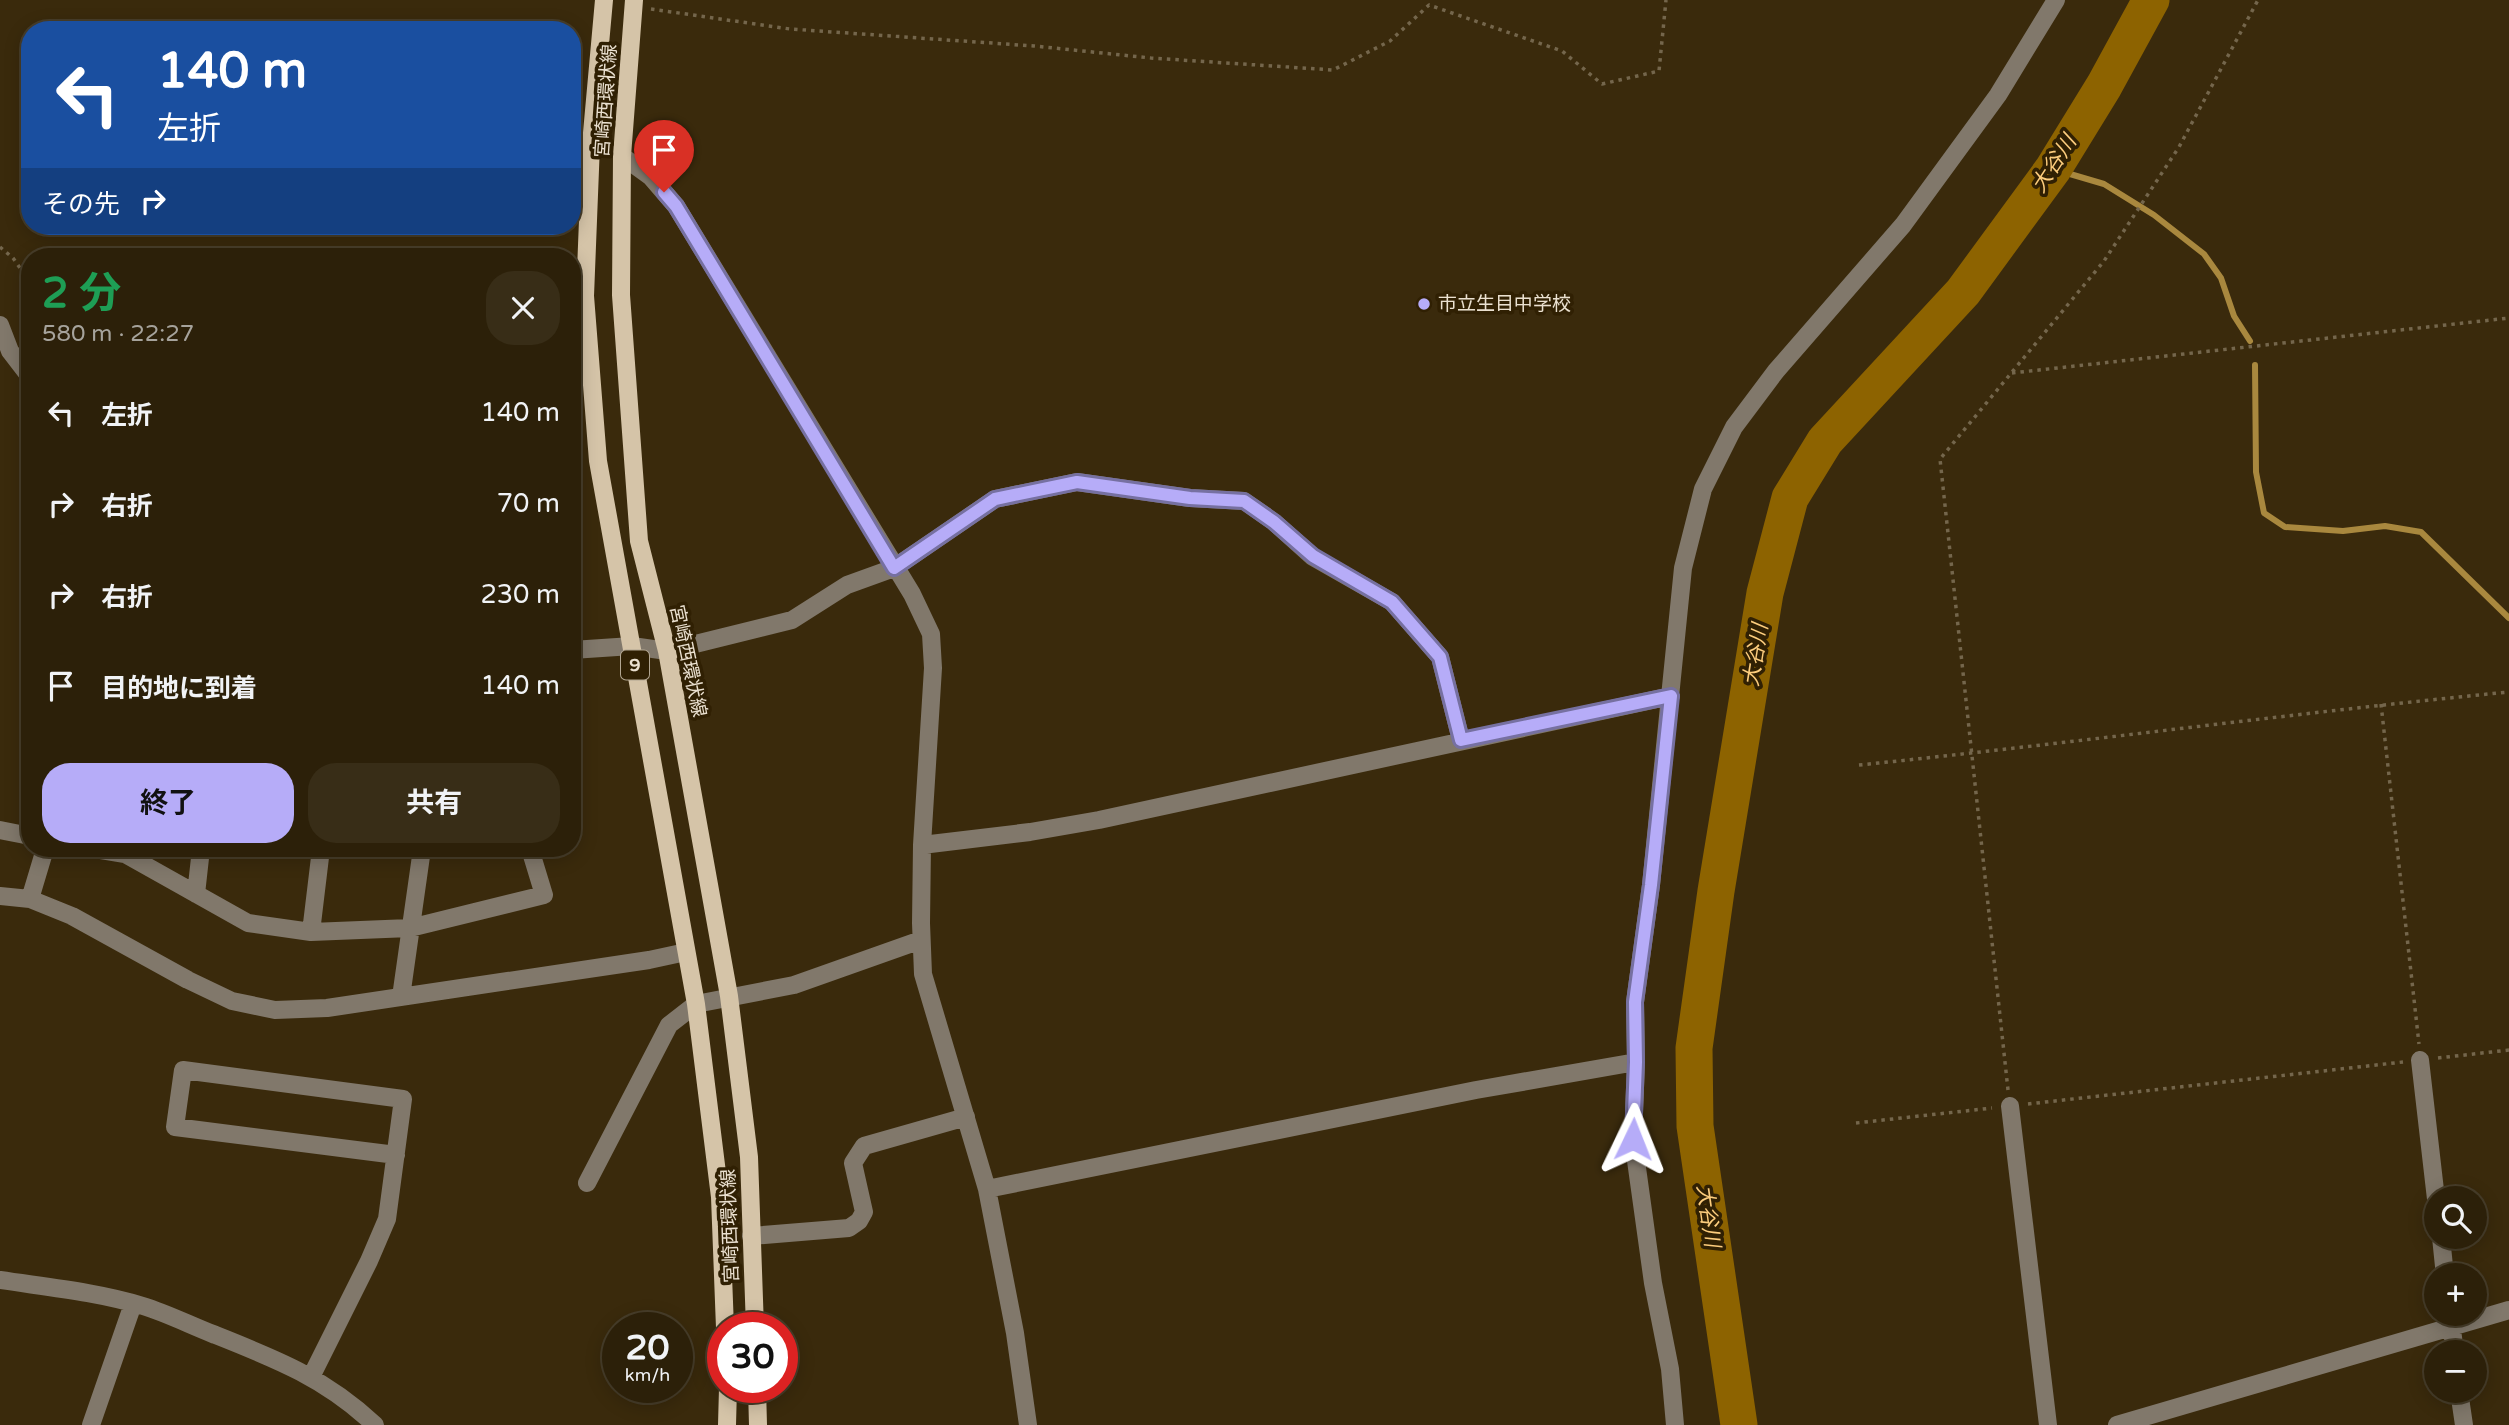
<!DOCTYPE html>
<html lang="ja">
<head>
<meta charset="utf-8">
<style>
  body { margin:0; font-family:"Varela Round","Noto Sans JP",sans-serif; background:#382d17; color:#f1f3f6; height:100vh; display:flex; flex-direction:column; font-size:26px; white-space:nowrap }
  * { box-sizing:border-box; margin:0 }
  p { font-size:23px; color:#a6a39c }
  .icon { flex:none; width:38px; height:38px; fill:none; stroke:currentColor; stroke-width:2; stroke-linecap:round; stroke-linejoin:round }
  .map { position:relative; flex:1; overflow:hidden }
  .drawer { position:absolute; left:21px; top:248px; width:560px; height:609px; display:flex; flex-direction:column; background:#2c2009; border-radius:28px; box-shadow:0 4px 18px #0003,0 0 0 2px #483e2a }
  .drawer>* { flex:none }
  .top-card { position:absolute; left:21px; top:21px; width:560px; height:214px; border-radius:28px; box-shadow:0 4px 18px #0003,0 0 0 2px #483e2a; background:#1a4fa0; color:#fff; overflow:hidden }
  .tools { position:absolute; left:2424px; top:1186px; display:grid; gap:14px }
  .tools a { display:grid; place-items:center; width:63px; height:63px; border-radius:50%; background:#2c2009; box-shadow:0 4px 18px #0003,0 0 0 2px #483e2a; font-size:35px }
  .speed { position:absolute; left:602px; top:1312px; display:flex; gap:14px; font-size:35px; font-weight:700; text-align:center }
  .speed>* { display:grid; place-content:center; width:91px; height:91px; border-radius:50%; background:#2c2009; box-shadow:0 4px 18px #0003,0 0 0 2px #483e2a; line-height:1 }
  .speed small { font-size:18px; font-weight:400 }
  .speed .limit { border:10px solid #d22; background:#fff; color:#111 }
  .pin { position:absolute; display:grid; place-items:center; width:60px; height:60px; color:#fff; margin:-72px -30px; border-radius:50% 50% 50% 0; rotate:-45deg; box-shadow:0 0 7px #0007 }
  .pin .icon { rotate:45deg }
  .me { position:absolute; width:77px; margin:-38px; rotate:2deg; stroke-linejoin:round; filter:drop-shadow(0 0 5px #0008) }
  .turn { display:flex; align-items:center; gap:24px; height:147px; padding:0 21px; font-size:32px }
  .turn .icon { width:91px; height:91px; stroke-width:2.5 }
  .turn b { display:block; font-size:49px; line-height:60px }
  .then { display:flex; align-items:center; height:66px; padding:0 21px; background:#0003; gap:14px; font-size:26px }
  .round { display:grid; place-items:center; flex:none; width:74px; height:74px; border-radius:28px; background:#382d17 }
  .head { display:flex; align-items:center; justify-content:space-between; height:119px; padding:0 21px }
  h1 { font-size:42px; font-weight:700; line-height:52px; color:#1e9e55 }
  .primary-button { display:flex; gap:14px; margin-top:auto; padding:14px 21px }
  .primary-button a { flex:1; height:80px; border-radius:28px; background:#b6acf8; color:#111; font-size:28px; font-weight:700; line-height:80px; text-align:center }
  .primary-button a+a { background:#382d17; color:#f1f3f6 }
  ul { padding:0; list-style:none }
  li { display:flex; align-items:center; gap:21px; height:91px; padding:0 21px }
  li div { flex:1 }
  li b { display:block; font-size:26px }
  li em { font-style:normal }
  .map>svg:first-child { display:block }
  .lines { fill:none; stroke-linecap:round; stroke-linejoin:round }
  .stream { stroke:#a9883e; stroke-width:6 }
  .river { stroke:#8d6300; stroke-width:37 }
  .path { stroke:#74664c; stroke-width:3.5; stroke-dasharray:3.5 5; stroke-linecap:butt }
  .minor { stroke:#81786b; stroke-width:18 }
  .major { stroke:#d5c4a8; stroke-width:18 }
  .route-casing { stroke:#7670a1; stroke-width:18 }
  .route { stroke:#b6acf8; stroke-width:12 }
  .poi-dot { fill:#b6acf8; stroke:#302003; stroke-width:2.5 }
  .labels { text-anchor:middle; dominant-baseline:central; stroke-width:7; stroke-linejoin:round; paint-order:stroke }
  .shield { fill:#302003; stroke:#b2a692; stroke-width:2 }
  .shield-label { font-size:18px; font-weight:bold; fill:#eae0d0 }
  .street-label { font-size:19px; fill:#eae0d0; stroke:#302003 }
  .poi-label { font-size:19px; fill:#eae0d0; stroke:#302003; text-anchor:start }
  .water-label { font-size:21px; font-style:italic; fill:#fdcd7d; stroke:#302003 }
</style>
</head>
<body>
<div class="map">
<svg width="2509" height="1425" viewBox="0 0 2509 1425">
  <rect width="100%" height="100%" fill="#3a2a0c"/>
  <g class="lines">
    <path class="stream" d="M 2053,169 L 2104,184 L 2154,215 L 2204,254 L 2221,278 L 2234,316 L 2250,341
      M 2255,365 L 2256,472 L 2264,513 L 2285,527 L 2343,531 L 2385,526 L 2421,532 L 2509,618"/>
    <path class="river" d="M 1739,1425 L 1695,1126 L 1694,1048 L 1716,891 L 1765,593 L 1790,498 L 1825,441 L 1963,292 L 2053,169 L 2104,86 L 2151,0"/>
    <path class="path" d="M 651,9 L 790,29 L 1034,46 L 1151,58 L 1333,70 L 1390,41 L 1429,5 L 1562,51 L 1602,84 L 1659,71 L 1666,0
      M 0,247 L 13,258 L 30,282
      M 2012,373 L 2509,318
      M 2381,704 L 2419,1044
      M 1859,765 C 2076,743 2292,713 2509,692
      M 2438,1058 L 2509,1050
      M 2008,1090 L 1940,459 L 2104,261 L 2179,147 L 2258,0
      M 2028,1104 L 2403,1062
      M 1856,1123 L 1992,1108"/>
    <path class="minor" d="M 622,156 L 651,177 L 676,206 L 912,594 L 931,634 L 933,668 L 922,845 L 921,923 L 923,974 L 987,1189 L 1015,1333 L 1028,1425
      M 0,325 L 10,351 L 30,377
      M 572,650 L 632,646 L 667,651 L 792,620 L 847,585 L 894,568 L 995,499 L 1077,482 L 1190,498 L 1244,501 L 1274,522 L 1313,557 L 1392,602 L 1440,657 L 1461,740
      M 0,830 L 30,836
      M 922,845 L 1030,832 L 1099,820 L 1671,696
      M 95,849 L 125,854 L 248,923 L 311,932 L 410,928 L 544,895 L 530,849
      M 196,894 L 201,849
      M 0,896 L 30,899 L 72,916 L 188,980 L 232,1001 L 275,1010 L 327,1008 L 649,960 L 686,952
      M 30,899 L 45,849
      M 311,932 L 321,849
      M 401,997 L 422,849
      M 2420,1060 L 2436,1199
      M 2010,1106 L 2048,1425
      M 587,1183 L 669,1025 L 696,1004 L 794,985 L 921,940
      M 987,1189 L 1476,1090 L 1636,1062
      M 751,1236 L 849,1228 L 859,1221 L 864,1212 L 853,1163 L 864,1146 L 966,1117
      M 2441,1237 L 2445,1276
      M 0,1280 C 46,1287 98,1292 143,1306 C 166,1313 190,1325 213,1334 C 276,1359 325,1378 375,1425
      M 2450,1314 L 2455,1353
      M 311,1377 L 369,1261 L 387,1219 L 403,1099 L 183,1070 L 175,1127 L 396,1155
      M 2459,1391 L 2464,1425
      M 91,1425 L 133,1304
      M 1675,1425 L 1670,1369 L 1653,1283 L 1633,1139 L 1636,1062 L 1635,1002 L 1651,885 L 1683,568 L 1703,489 L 1734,427 L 1776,371 L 1903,225 L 1998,95 L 2056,0
      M 2117,1425 L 2509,1310"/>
    <path class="major" d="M 604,0 L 591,144 L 585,296 L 598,461 L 696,1004 L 720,1197 L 725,1328
      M 634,0 L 622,156 L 621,295 L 639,541 L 667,651 L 729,996 L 749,1157 L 755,1328
      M 757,1388 L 758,1425
      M 727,1425 L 728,1388"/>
  </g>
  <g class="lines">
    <g class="route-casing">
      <path id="route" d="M 664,192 L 676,206 L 894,568 L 995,499 L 1077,482 L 1190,498 L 1244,501 L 1274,522 L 1313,556 L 1392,602 L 1440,657 L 1461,740 L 1671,696 L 1651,885 L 1635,1002 L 1636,1062 L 1633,1139"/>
    </g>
    <use href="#route" class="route"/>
  </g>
  <circle class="poi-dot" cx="1424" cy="304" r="7"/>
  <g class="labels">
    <rect class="shield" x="621" y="650.5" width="28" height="29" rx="5"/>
    <g class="shield-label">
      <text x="635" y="665">9</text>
    </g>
    <g class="street-label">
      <text transform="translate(606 101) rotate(-86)">宮崎西環状線</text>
      <text transform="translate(688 661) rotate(78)">宮崎西環状線</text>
      <text transform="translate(730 1226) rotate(-92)">宮崎西環状線</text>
    </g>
    <g class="poi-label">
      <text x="1438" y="304">市立生目中学校</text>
    </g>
    <g class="water-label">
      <text transform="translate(2054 164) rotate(-57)">大谷川</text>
      <text transform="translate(1756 655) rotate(-81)">大谷川</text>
      <text transform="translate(1708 1216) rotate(82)">大谷川</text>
    </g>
  </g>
</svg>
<div class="tools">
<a><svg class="icon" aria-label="search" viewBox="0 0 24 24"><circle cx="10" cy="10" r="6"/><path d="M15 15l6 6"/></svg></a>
<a>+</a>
<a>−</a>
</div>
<div class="speed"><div>20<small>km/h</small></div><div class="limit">30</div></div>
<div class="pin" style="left:664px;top:192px;background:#d93025"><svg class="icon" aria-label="arrive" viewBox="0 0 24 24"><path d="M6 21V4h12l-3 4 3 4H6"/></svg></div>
<svg class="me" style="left:1633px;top:1139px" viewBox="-20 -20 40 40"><path d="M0-17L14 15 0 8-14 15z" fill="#b6acf8" stroke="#fff" stroke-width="4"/></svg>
<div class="top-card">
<div class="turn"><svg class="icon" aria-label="left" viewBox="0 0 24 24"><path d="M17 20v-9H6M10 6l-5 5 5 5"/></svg><div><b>140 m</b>左折</div></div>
<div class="then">その先<svg class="icon" aria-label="right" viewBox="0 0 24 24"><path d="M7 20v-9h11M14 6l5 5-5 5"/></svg></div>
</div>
<section class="drawer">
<div class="head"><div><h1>2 分</h1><p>580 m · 22:27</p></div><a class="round"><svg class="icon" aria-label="close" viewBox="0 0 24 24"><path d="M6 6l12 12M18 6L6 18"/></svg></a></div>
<ul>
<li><svg class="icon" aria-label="left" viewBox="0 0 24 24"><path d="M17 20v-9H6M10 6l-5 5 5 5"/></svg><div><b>左折</b></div><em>140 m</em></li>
<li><svg class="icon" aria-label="right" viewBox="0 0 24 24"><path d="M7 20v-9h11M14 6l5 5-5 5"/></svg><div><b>右折</b></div><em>70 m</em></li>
<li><svg class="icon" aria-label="right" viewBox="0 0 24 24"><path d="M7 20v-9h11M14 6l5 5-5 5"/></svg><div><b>右折</b></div><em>230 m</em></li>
<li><svg class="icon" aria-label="arrive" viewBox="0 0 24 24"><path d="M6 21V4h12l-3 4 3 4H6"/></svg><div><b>目的地に到着</b></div><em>140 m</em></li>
</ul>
<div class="primary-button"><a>終了</a><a>共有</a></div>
</section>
</div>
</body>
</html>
